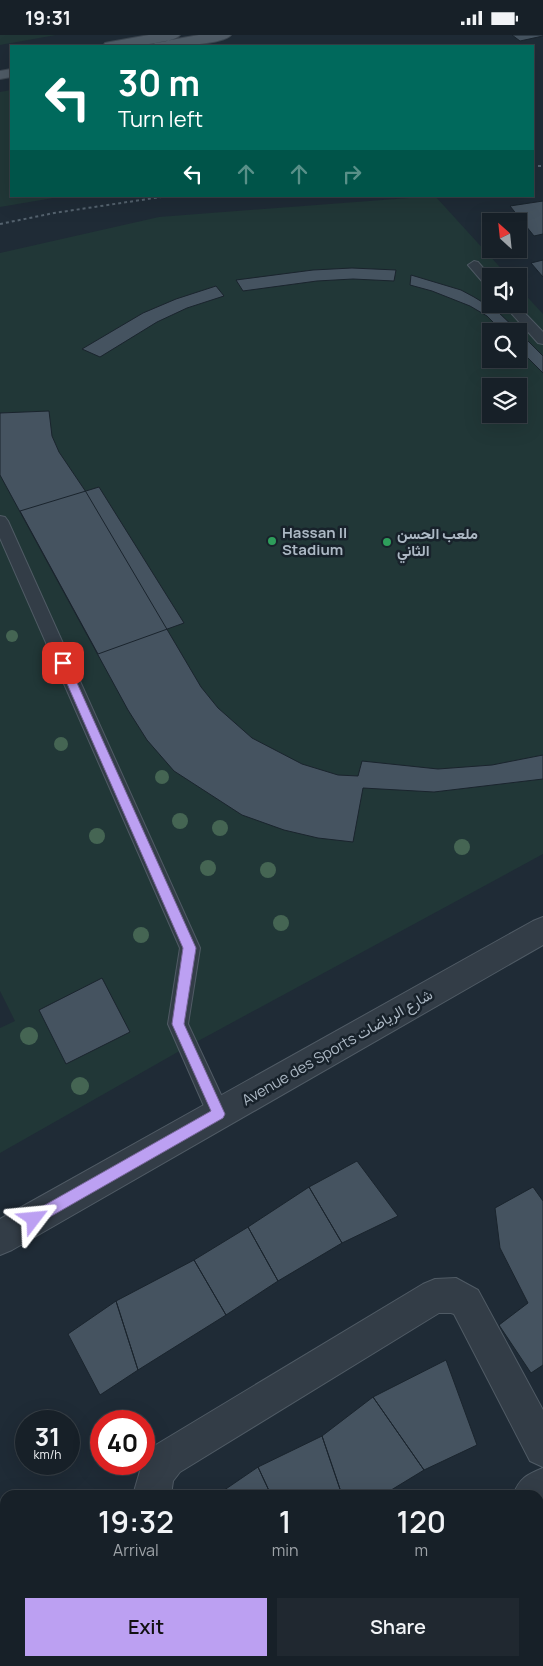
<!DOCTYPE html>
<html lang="en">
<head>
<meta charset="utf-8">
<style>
  body { margin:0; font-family:Manrope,Vazirmatn,sans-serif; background:#202830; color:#f1f3f6; height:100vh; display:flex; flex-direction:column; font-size:19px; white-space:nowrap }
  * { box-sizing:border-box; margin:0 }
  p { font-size:16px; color:#9ea3a8 }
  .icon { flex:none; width:28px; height:28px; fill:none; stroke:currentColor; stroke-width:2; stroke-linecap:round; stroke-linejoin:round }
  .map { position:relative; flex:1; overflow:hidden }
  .panel { position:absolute; left:0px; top:1455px; width:544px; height:176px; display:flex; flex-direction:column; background:#172028; border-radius:15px 15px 0 0; box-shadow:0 5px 20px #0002,0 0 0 1px #363e45 }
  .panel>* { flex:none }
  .guide { position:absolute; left:10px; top:10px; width:524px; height:152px; border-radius:0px; box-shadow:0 5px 20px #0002,0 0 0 1px #363e45; background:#00695c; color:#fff; overflow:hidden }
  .needle { width:32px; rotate:333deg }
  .fabs { position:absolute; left:482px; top:178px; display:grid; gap:10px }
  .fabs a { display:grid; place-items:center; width:45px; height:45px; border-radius:0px; background:#172028; box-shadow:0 5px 20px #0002,0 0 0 1px #363e45; font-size:25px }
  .speed { position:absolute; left:15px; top:1375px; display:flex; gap:10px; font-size:25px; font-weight:700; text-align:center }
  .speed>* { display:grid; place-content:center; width:65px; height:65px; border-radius:50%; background:#172028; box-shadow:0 5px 20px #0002,0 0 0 1px #363e45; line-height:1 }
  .speed small { font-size:12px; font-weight:400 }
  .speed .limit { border:8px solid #d22; background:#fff; color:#111 }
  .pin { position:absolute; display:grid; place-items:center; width:42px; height:42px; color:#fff; margin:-21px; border-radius:10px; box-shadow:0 2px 8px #0006 }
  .me { position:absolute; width:55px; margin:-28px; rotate:61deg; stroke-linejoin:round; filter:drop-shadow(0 0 4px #0008) }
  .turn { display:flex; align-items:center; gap:18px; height:105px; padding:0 25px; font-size:22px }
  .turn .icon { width:65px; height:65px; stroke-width:2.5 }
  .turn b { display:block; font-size:35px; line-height:42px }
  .lanes { display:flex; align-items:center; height:48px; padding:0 25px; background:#0003; justify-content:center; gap:25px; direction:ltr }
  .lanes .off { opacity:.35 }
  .eta { display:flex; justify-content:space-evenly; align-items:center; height:85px; text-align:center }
  .eta b { font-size:30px; font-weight:600; line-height:35px }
  .cta { display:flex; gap:10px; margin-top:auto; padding:10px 25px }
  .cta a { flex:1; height:58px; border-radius:0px; background:#bca0f2; color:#111; font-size:20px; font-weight:600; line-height:58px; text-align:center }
  .cta a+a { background:#202830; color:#f1f3f6 }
  .status { display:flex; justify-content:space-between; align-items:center; height:35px; padding:0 25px; background:#172028; direction:ltr }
  .status svg { height:14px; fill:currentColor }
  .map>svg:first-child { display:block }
  .green { fill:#213737; fill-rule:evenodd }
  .building { fill:#455360; stroke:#1a242d }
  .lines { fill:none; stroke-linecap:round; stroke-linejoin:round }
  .service-casing { stroke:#505b65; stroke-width:2 }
  .minor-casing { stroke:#505b65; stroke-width:2 }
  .tertiary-casing { stroke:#505b65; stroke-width:2 }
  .primary-casing { stroke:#3c4650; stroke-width:2 }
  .service { fill:#333d47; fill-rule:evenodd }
  .minor { fill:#333d47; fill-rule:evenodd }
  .tertiary { fill:#333d47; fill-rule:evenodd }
  .primary { fill:#505c67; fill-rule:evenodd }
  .rail { stroke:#54626e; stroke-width:2; stroke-dasharray:3 3; stroke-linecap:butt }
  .tree { fill:#456553 }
  .route { fill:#bca0f2; stroke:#7a689d }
  .leisure-dot { fill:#2e9e5b; stroke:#18222b; stroke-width:2 }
  .labels { text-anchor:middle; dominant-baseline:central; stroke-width:5; stroke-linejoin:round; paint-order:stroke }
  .poi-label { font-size:15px; font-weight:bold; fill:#acb8c4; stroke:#18222b; text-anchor:start }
  .street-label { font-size:15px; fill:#acb8c4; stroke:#18222b }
</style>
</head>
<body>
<div class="status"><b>19:31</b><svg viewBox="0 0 49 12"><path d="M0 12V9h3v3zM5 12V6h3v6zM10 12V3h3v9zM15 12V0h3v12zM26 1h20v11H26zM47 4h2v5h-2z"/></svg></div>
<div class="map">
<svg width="543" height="1631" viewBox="0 0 543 1631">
  <rect width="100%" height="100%" fill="#1f2b36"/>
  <path class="green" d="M 0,0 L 56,0 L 0,10 Z
    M 11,55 L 11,161 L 65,161 L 0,172 L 0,57 Z
    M 435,161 L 508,241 L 491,241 L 491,269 L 519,269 L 519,253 L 543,279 L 543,819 L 176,1018 L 0,1118 L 0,993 L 15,986 L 0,956 L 0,218 L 159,182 ZM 491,296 L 519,296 L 519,324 L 491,324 ZM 491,351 L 519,351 L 519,379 L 491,379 ZM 102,943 L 130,997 L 66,1029 L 39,975 Z"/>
  <path class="building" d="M 512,0 L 543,0 L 543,1 L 520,6 Z
    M 543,166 L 543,199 L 534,201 L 510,171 Z
    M 543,225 L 543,242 L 531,228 Z
    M 352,233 L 396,235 L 394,246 L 353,244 L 317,246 L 243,256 L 236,245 L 313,235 Z
    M 411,240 L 461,255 L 474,262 L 497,276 L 518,296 L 502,296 L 487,281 L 470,271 L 432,256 L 410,250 Z
    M 216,251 L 224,261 L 187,273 L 157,287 L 100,322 L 82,314 L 143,278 L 176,264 Z
    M 519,297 L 543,321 L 543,338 L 519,314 Z
    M 49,376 L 52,401 L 59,417 L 86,457 L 201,652 L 218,673 L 252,703 L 302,729 L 338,740 L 358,741 L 362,726 L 438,734 L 492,730 L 543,720 L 543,744 L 434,757 L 363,753 L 353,807 L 318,803 L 284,795 L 242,780 L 174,736 L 147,705 L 128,675 L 0,440 L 0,378 Z
    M 99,452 L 184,588 L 98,619 L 20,476 Z
    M 102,943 L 130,997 L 66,1029 L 39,975 Z
    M 357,1126 L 398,1181 L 342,1208 L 309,1152 Z
    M 309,1152 L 342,1208 L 278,1246 L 248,1192 Z
    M 533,1152 L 543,1166 L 543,1330 L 531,1338 L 499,1290 L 528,1268 L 500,1213 L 495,1173 Z
    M 248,1192 L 278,1246 L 226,1280 L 194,1225 Z
    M 194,1225 L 226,1280 L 138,1335 L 116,1266 Z
    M 116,1266 L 138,1335 L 100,1360 L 68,1299 Z
    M 446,1325 L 477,1410 L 424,1435 L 373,1362 Z
    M 373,1362 L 424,1435 L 383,1460 L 342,1460 L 322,1401 Z
    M 322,1401 L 342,1460 L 271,1460 L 258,1432 Z
    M 258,1432 L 271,1460 L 217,1460 Z
    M 5,1513 L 5,1553 L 0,1541 L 0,1516 Z
    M 543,1530 L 543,1625 L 539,1615 L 539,1532 Z
    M 539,1615 L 543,1625 L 543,1631 L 457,1631 L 455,1626 L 539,1626 Z
    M 36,1626 L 127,1626 L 129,1631 L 38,1631 Z
    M 385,1626 L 455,1626 L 457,1631 L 379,1631 Z"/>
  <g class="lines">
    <g class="service-casing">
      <path id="service" d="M 474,226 L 478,227 L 491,242 L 491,253 L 487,252 L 468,230 Z
        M 503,269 L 516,269 L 543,297 L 543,309 L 538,308 Z
        M 0,481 L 5,482 L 8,486 L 200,913 L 188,989 L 230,1079 L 227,1087 L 219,1090 L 211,1087 L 168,989 L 180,913 L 0,503 Z"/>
    </g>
    <g class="minor-casing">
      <path id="minor" d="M 456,1243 L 478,1255 L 543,1375 L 543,1432 L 530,1426 L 454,1279 L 451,1278 L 439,1278 L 180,1437 L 173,1446 L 171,1460 L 133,1460 L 142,1429 L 154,1411 L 423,1249 L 435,1244 Z
        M 543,1433 L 543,1475 L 539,1476 L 539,1460 L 513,1460 C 520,1443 526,1440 543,1433 Z
        M 181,1626 L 222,1626 L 223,1631 L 183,1631 Z
        M 279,1626 L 324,1626 L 322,1631 L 278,1631 Z"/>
    </g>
    <g class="tertiary-casing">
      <path id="tertiary" d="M 543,882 L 543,910 L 12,1215 L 0,1220 L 0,1184 L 533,886 Z"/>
    </g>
    <g class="primary-casing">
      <path id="primary" d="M 149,0 L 180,0 C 172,10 116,12 103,11 L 105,8 L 110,7 Z
        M 199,0 L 231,0 C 223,10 167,12 153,11 L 155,8 L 160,7 Z
        M 11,34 L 11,42 L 0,44 L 0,36 Z"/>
    </g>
    <use href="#service" class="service"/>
    <use href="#minor" class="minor"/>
    <use href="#tertiary" class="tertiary"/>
    <use href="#primary" class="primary"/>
    <path class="rail" d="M 532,131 L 543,131
      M 0,189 L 54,178 L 168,161"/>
  </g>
  <g class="tree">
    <circle cx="12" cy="601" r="6"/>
    <circle cx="61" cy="709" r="7"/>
    <circle cx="162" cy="742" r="7"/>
    <circle cx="180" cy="786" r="8"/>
    <circle cx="220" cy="793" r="8"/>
    <circle cx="97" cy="801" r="8"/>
    <circle cx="462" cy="812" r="8"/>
    <circle cx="208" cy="833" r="8"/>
    <circle cx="268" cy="835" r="8"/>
    <circle cx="281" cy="888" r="8"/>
    <circle cx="141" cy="900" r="8"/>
    <circle cx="29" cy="1001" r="9"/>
    <circle cx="80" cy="1051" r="9"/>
  </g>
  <path class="route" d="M 63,624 L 68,628 L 196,913 L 184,989 L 225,1079 L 223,1083 L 34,1191 L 29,1189 L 27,1184 L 29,1179 L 211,1076 L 172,989 L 183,913 L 58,628 Z"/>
  <g class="leisure-dot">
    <circle cx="272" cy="506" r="5"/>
    <circle cx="387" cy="507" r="5"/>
  </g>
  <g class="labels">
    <g class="poi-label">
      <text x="282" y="497">Hassan II<tspan x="282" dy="17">Stadium</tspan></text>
      <text x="397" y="498">ملعب الحسن<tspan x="397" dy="17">الثاني</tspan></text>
    </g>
    <g class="street-label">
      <text transform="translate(337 1012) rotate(-30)">Avenue des Sports شارع الرياضات</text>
    </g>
  </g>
</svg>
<div class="fabs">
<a><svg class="needle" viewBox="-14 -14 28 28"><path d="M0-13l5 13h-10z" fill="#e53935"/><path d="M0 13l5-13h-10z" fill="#9ea3a8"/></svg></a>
<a><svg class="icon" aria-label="sound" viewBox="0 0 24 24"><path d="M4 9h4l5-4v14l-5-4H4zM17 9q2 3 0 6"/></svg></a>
<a><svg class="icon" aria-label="search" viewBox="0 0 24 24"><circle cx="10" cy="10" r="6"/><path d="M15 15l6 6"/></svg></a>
<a><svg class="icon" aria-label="layers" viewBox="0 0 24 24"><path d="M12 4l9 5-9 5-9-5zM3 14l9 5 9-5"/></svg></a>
</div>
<div class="speed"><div>31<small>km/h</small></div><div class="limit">40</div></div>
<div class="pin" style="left:63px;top:628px;background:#d93025"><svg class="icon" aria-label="arrive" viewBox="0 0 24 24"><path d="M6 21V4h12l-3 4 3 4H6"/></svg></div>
<svg class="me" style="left:34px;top:1184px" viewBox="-20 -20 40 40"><path d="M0-17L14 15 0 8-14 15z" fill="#bca0f2" stroke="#fff" stroke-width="4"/></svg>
<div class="guide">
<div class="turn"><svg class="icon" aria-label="left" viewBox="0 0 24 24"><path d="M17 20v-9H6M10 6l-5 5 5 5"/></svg><div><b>30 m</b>Turn left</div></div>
<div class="lanes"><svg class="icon" aria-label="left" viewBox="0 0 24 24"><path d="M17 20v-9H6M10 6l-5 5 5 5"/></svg><svg class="icon off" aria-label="ahead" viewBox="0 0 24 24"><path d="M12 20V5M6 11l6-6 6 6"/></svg><svg class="icon off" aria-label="ahead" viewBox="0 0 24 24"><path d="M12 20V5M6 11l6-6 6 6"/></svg><svg class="icon off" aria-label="right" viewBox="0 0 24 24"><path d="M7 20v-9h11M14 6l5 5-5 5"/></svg></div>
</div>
<section class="panel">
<div class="eta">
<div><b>19:32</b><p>Arrival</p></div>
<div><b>1</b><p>min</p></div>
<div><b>120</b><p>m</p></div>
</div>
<div class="cta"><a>Exit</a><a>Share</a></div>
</section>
</div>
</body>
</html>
